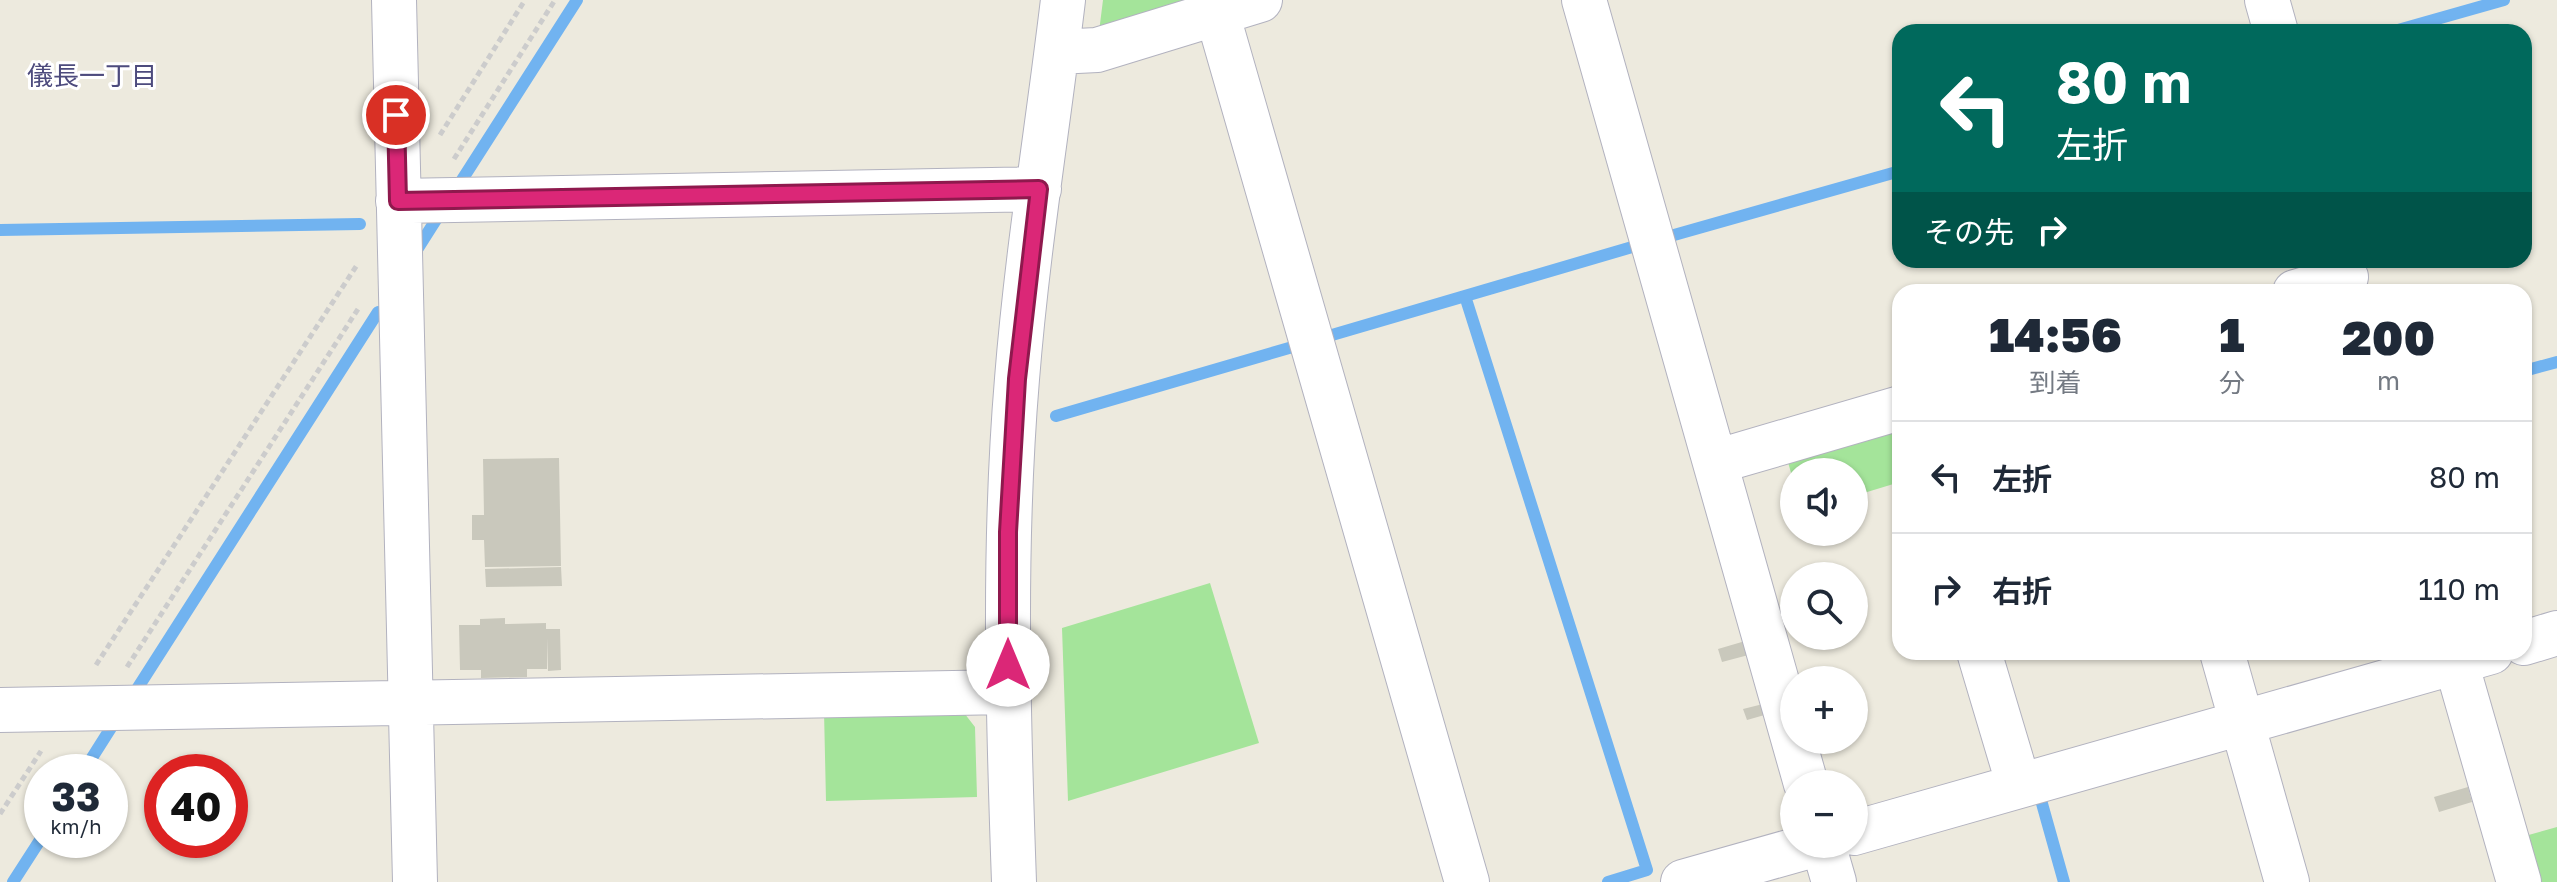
<!DOCTYPE html>
<html lang="ja">
<head>
<meta charset="utf-8">
<style>
  body { margin:0; font-family:"Golos Text","Noto Sans JP",sans-serif; background:#f2f2f3; color:#1f2937; height:100vh; display:flex; flex-direction:column; font-size:30px; white-space:nowrap }
  * { box-sizing:border-box; margin:0 }
  p { font-size:26px; color:#747a83 }
  .icon { flex:none; width:44px; height:44px; fill:none; stroke:currentColor; stroke-width:2; stroke-linecap:round; stroke-linejoin:round }
  .map { position:relative; flex:1; overflow:hidden }
  .drawer { position:absolute; left:1892px; top:284px; width:640px; height:376px; display:flex; flex-direction:column; background:#fff; border-radius:24px; box-shadow:0 2px 6px #0004 }
  .drawer>* { flex:none }
  .hud { position:absolute; left:1892px; top:24px; width:640px; height:244px; border-radius:24px; box-shadow:0 2px 6px #0004; background:#00695c; color:#fff; overflow:hidden }
  .fabs { position:absolute; left:1780px; top:458px; display:grid; gap:16px }
  .fabs a { display:grid; place-items:center; width:88px; height:88px; border-radius:50%; background:#fff; box-shadow:0 2px 6px #0004; font-size:40px }
  .speed { position:absolute; left:24px; top:754px; display:flex; gap:16px; font-size:40px; font-weight:700; text-align:center }
  .speed>* { display:grid; place-content:center; width:104px; height:104px; border-radius:50%; background:#fff; box-shadow:0 2px 6px #0004; line-height:1 }
  .speed small { font-size:20px; font-weight:400 }
  .speed .limit { border:12px solid #d22; background:#fff; color:#111 }
  .pin { position:absolute; display:grid; place-items:center; width:68px; height:68px; color:#fff; margin:-34px; border:4px solid #fff; border-radius:50%; box-shadow:0 2px 8px #0007 }
  .me { position:absolute; width:88px; margin:-44px; rotate:0deg; stroke-linejoin:round; filter:drop-shadow(0 0 6px #0008) }
  .turn { display:flex; align-items:center; gap:28px; height:168px; padding:0 32px; font-size:36px }
  .turn .icon { width:104px; height:104px; stroke-width:2.5 }
  .turn b { display:block; font-size:56px; line-height:68px }
  .then { display:flex; align-items:center; height:76px; padding:0 32px; background:#0003; gap:16px; font-size:30px }
  .eta { display:flex; justify-content:space-evenly; align-items:center; height:136px; text-align:center }
  .eta b { font-size:48px; font-weight:800; line-height:56px }
  ul { padding:0; list-style:none }
  li { display:flex; align-items:center; gap:24px; height:112px; padding:0 32px; border-top:2px solid #e0e1e3 }
  li div { flex:1 }
  li b { display:block; font-size:30px }
  li em { font-style:normal }
  .map>svg:first-child { display:block }
  .green { fill:#a4e49a }
  .lines { fill:none; stroke-linecap:round; stroke-linejoin:round }
  .stream { stroke:#71b3f0; stroke-width:12 }
  .building { fill:#c9c8bc }
  .minor-casing { stroke:#b2b2bf; stroke-width:46 }
  .path { stroke:#ccc; stroke-width:5; stroke-dasharray:6 4; stroke-linecap:butt }
  .minor { stroke:#fff; stroke-width:44 }
  .route-casing { stroke:#8e194d; stroke-width:20 }
  .route { stroke:#db2777; stroke-width:14 }
  .labels { text-anchor:middle; dominant-baseline:central; stroke-width:6; stroke-linejoin:round; paint-order:stroke }
  .neighbourhood-label { font-size:26px; fill:#4d4b7d; stroke:#fff }
</style>
</head>
<body>
<div class="map">
<svg width="2557" height="882" viewBox="0 0 2557 882">
  <rect width="100%" height="100%" fill="#edeade"/>
  <path class="green" d="M 1103,0 L 1203,0 L 1099,32 Z
    M 1900,428 L 1900,482 L 1854,496 L 1854,472 L 1794,472 L 1794,483 L 1785,452 Z
    M 1210,583 L 1259,743 L 1068,801 L 1062,628 Z
    M 961,709 L 975,727 L 977,797 L 826,801 L 824,711 Z
    M 2557,827 L 2557,882 L 2539,882 L 2525,836 Z"/>
  <g class="lines">
    <path class="stream" d="M 2391,32 L 2504,0
      M 460,183 L 577,0
      M 0,230 L 360,224
      M 1667,237 L 1900,171
      M 413,256 L 439,215
      M 1465,296 L 1647,870 L 1608,882
      M 1332,335 L 1639,245
      M 2524,371 L 2557,362
      M 1056,416 L 1296,346
      M 137,689 L 378,312
      M 83,772 L 114,723
      M 2041,800 L 2064,882
      M 13,882 L 42,837"/>
  </g>
  <path class="building" d="M 559,458 L 561,566 L 485,567 L 484,540 L 472,540 L 472,515 L 484,515 L 483,459 Z
    M 561,567 L 562,586 L 486,587 L 485,569 Z
    M 505,618 L 505,624 L 546,623 L 546,629 L 560,629 L 561,670 L 548,671 L 547,638 L 547,669 L 527,669 L 527,677 L 481,678 L 481,670 L 460,670 L 459,625 L 480,625 L 480,619 Z
    M 1752,639 L 1756,653 L 1722,662 L 1718,649 Z
    M 1771,702 L 1775,712 L 1747,720 L 1743,709 Z
    M 2468,787 L 2472,802 L 2439,812 L 2434,797 Z"/>
  <g class="lines">
    <g class="minor-casing">
      <path id="minor" d="M 394,0 L 415,882
        M 1584,0 L 1806,784
        M 2267,0 L 2276,32
        M 1217,13 L 1467,882
        M 1057,52 L 1097,50 L 1260,0
        M 398,201 L 1039,189
        M 2295,292 L 2346,277
        M 1715,462 L 1900,408
        M 2524,643 L 2557,633
        M 1979,652 L 2019,786
        M 2222,652 L 2287,882
        M 2453,652 L 2519,882
        M 0,710 L 1008,692
        M 1854,833 L 2491,652
        M 1823,844 L 1834,882
        M 1014,882 C 1008,714 1003,546 1017,379 C 1027,252 1048,126 1063,0
        M 1683,882 L 1817,844"/>
    </g>
    <path class="path" d="M 440,135 L 525,0
      M 454,159 L 555,0
      M 96,665 L 357,265
      M 127,667 L 358,309
      M 0,814 L 41,751"/>
    <use href="#minor" class="minor"/>
  </g>
  <g class="lines">
    <g class="route-casing">
      <path id="route" d="M 396,115 L 398,201 L 1039,189 L 1017,379 L 1008,532 L 1008,665"/>
    </g>
    <use href="#route" class="route"/>
  </g>
  <g class="labels">
    <g class="neighbourhood-label">
      <text x="92" y="75">儀長一丁目</text>
    </g>
  </g>
</svg>
<div class="fabs">
<a><svg class="icon" aria-label="sound" viewBox="0 0 24 24"><path d="M4 9h4l5-4v14l-5-4H4zM17 9q2 3 0 6"/></svg></a>
<a><svg class="icon" aria-label="search" viewBox="0 0 24 24"><circle cx="10" cy="10" r="6"/><path d="M15 15l6 6"/></svg></a>
<a>+</a>
<a>−</a>
</div>
<div class="speed"><div>33<small>km/h</small></div><div class="limit">40</div></div>
<div class="pin" style="left:396px;top:115px;background:#d93025"><svg class="icon" aria-label="arrive" viewBox="0 0 24 24"><path d="M6 21V4h12l-3 4 3 4H6"/></svg></div>
<svg class="me" style="left:1008px;top:665px" viewBox="-20 -20 40 40"><circle r="19" fill="#fff"/><path d="M0-13L10 11 0 6-10 11z" fill="#db2777"/></svg>
<div class="hud">
<div class="turn"><svg class="icon" aria-label="left" viewBox="0 0 24 24"><path d="M17 20v-9H6M10 6l-5 5 5 5"/></svg><div><b>80 m</b>左折</div></div>
<div class="then">その先<svg class="icon" aria-label="right" viewBox="0 0 24 24"><path d="M7 20v-9h11M14 6l5 5-5 5"/></svg></div>
</div>
<section class="drawer">
<div class="eta">
<div><b>14:56</b><p>到着</p></div>
<div><b>1</b><p>分</p></div>
<div><b>200</b><p>m</p></div>
</div>
<ul>
<li><svg class="icon" aria-label="left" viewBox="0 0 24 24"><path d="M17 20v-9H6M10 6l-5 5 5 5"/></svg><div><b>左折</b></div><em>80 m</em></li>
<li><svg class="icon" aria-label="right" viewBox="0 0 24 24"><path d="M7 20v-9h11M14 6l5 5-5 5"/></svg><div><b>右折</b></div><em>110 m</em></li>
</ul>
</section>
</div>
</body>
</html>
